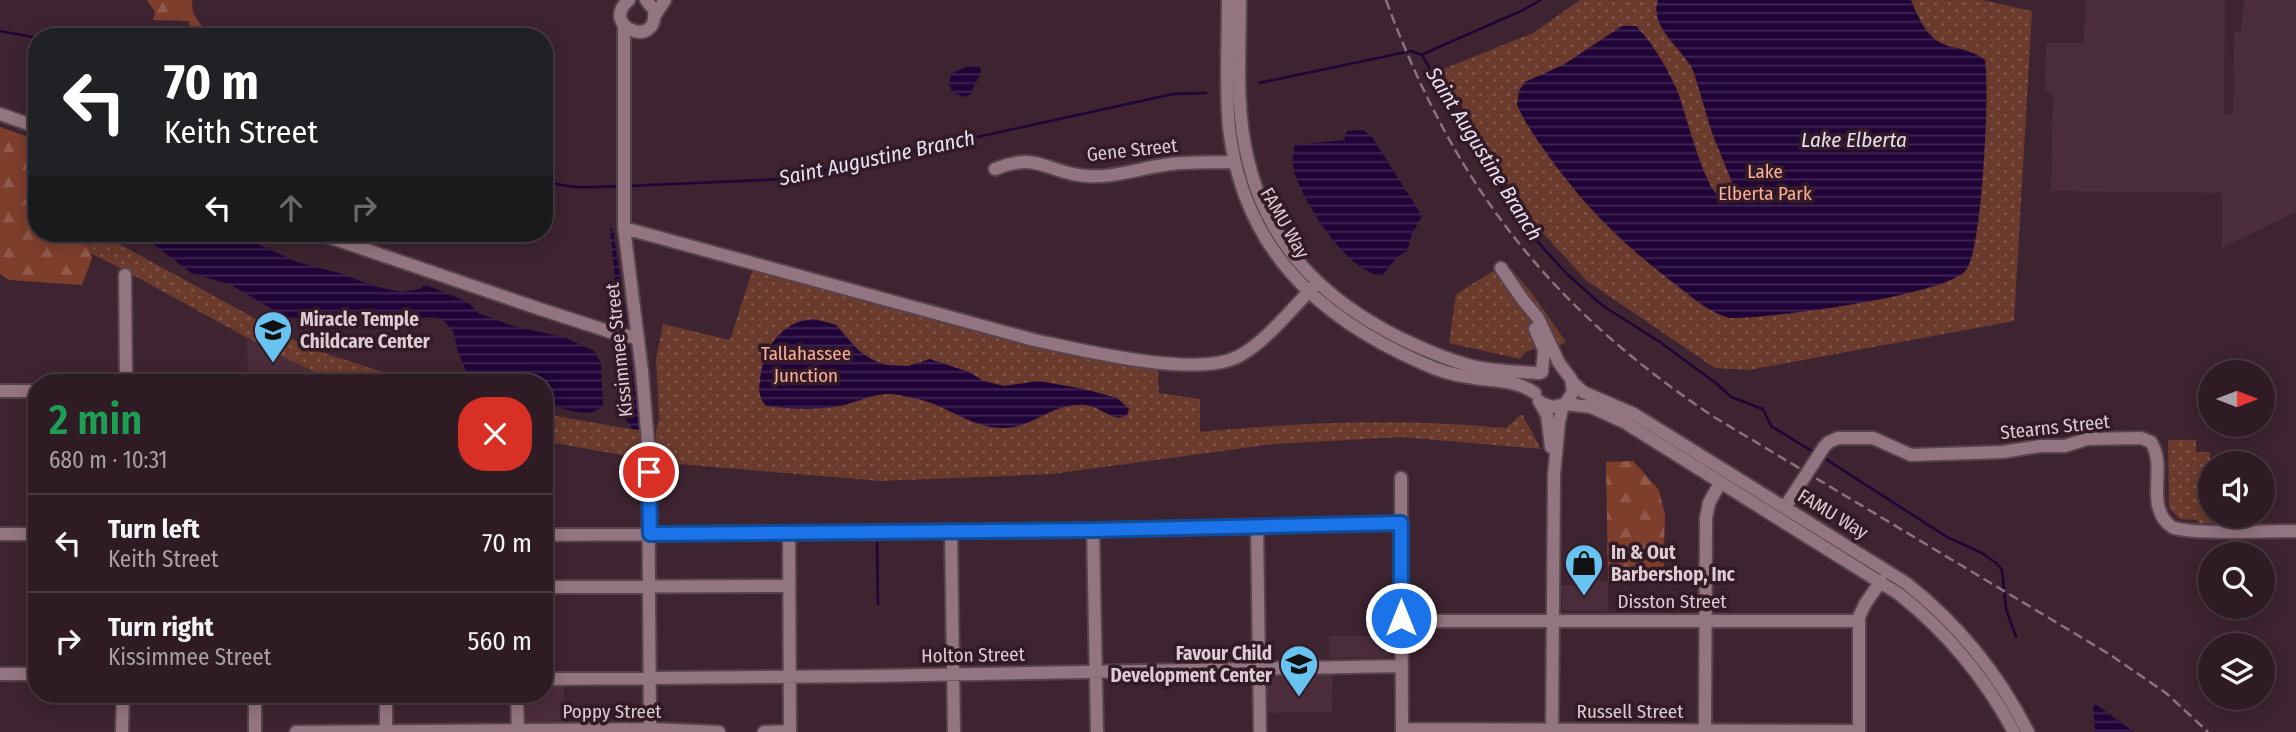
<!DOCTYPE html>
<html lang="en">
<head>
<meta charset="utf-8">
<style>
  body { margin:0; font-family:"Fira Sans Condensed",sans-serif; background:#36242c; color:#f1f3f6; height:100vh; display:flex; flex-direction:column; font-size:26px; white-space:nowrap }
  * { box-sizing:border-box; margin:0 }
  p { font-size:23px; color:#a7a1a6 }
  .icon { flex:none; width:38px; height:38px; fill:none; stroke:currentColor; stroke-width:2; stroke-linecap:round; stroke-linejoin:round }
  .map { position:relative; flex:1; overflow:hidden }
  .sheet { position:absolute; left:28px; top:374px; width:525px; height:329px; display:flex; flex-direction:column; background:#2e1b24; border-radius:28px; box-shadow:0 4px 18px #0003,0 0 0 2px #493941 }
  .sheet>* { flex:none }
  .guide { position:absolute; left:28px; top:28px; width:525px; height:214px; border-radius:28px; box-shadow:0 4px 18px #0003,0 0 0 2px #493941; background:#202124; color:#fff; overflow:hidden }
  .needle { width:46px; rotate:90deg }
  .fabs { position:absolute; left:2198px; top:360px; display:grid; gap:14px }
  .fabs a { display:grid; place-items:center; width:77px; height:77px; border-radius:50%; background:#2e1b24; box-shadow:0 4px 18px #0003,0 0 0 2px #493941; font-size:35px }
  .pin { position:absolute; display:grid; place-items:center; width:60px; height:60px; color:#fff; margin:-30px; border:4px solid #fff; border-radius:50%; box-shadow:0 2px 7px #0007 }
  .me { position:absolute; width:77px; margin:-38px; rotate:0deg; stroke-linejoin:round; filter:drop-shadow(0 0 5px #0008) }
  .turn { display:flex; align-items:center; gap:24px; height:147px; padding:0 21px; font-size:32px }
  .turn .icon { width:91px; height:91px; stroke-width:2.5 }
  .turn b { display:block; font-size:49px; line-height:60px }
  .lanes { display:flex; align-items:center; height:66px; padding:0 21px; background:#0003; justify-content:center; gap:35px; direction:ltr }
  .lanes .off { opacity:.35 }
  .round { display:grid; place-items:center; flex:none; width:74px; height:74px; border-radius:28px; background:#36242c }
  .summary { display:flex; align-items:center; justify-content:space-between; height:119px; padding:0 21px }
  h1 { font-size:42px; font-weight:600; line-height:52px; color:#1e9e55 }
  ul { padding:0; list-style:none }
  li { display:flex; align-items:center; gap:21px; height:98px; padding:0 21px; border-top:2px solid #493941 }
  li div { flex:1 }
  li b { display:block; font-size:26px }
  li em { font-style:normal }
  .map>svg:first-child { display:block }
  .built { fill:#4b2c3b }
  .green { fill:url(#green-dots) }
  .forest { fill:url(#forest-firs) }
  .water { fill:url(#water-rules) }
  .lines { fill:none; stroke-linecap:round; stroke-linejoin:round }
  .stream { stroke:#200438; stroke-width:2.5 }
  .minor-casing { stroke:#57424c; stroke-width:16 }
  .minor { stroke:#937582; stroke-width:12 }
  .rail { stroke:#89737d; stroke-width:2.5; stroke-dasharray:10 5; stroke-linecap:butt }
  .route-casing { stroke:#114b97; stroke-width:18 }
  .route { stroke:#1a73e8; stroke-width:12 }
  .labels { text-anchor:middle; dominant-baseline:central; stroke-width:7; stroke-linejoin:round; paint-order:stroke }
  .street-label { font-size:19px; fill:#ddccd3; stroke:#321b26 }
  .park-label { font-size:19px; fill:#fcad96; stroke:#321b26 }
  .poi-label { font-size:19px; font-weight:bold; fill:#ddccd3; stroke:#321b26; text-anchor:start }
  .water-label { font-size:21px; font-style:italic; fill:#e7e1f2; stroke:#321b26 }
</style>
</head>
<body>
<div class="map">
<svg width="2296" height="732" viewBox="0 0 2296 732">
  <defs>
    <pattern id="green-dots" width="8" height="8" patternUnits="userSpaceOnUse" patternTransform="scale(1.75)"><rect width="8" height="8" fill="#6a3a2c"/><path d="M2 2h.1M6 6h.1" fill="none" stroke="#7f554a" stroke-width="1.8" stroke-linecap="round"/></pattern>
    <pattern id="forest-firs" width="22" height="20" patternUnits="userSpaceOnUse" patternTransform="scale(1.75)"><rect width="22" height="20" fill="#7e3e2c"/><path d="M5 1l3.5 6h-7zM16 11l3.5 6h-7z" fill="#90594a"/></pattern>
    <pattern id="water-rules" width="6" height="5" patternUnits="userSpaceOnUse" patternTransform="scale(1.75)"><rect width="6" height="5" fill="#200438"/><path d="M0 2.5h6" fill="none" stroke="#402754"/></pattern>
  </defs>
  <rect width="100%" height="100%" fill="#3d2430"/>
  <path class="built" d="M 2086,0 L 2225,0 L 2224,115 L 2233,114 L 2234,32 L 2241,33 L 2244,0 L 2296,0 L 2296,212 L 2222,248 L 2222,193 L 2051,191 L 2053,93 L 2045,92 L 2046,43 L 2083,43 Z
    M 247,338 L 319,374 L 319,383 L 248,383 Z
    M 1596,581 L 1608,581 L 1608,612 L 1562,610 L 1561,585 L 1595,585 Z
    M 1329,636 L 1395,636 L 1395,642 L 1393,652 L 1388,657 L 1329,658 Z
    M 1274,674 L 1333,674 L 1332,712 L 1264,713 L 1265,683 L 1268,679 Z
    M 544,685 L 564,685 L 565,725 L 530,725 L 526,723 L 526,695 L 544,695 Z"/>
  <path class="green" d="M 1580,0 L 1982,0 L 2032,11 L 2014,321 L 1749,370 L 1715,368 L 1587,281 L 1540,230 L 1498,170 L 1441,70 L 1533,33 Z
    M 46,233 L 99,233 L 309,348 L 416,383 L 338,383 L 275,353 L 111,263 Z
    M 1506,263 L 1531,292 L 1566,342 C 1551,352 1530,342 1520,359 L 1449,343 L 1456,294 Z
    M 753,268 L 1024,343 L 1138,364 L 1143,368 L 1158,370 L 1159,393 L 1200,399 L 1200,432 C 1303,422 1402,418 1506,428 L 1522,414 L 1541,449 L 1401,437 L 1274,444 L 1052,474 L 880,481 L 656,462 L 656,432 L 659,419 L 656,359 L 663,324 L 730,340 Z
    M 544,414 L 642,431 L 644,459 L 544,441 Z
    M 2168,440 L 2196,440 L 2196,452 L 2210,452 L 2210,516 L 2220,516 L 2220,520 L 2216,523 L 2198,523 L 2197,520 L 2180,519 L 2169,508 Z"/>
  <path class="forest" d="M 147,0 L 192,0 L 193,13 L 209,37 L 191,37 L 189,21 L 153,20 L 155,12 Z
    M 0,127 L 37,140 L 37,233 L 74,233 L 89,250 L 92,258 L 82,285 L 9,280 L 0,274 Z
    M 1633,461 L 1659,490 L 1665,515 L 1663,576 L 1608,581 L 1606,462 Z"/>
  <path class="water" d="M 1658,0 L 1911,0 C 1919,19 1927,40 1949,46 C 1964,50 1973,51 1985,60 C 1990,89 1982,252 1966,270 C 1946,296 1766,319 1729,318 C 1708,312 1692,297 1675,284 C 1622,244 1583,205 1545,151 C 1535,137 1524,121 1517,105 L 1519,91 L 1525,82 L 1563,65 L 1622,26 L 1636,26 C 1653,43 1667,68 1677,90 C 1686,112 1703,188 1722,199 L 1727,199 L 1734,193 L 1734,187 L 1712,133 L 1694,73 C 1685,50 1648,28 1658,0 Z
    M 967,66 L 980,67 L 981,72 L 971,94 L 965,97 L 953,93 L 949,85 L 951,74 Z
    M 1363,130 L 1372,137 L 1422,216 L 1412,234 L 1407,251 L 1397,257 L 1382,276 C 1346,271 1304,204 1294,171 C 1291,161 1294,154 1294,145 L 1344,140 L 1347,131 Z
    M 610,227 L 613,230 L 627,323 L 619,323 Z
    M 134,233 L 234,233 L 297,262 L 339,273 L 377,287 L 402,292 L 419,289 L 426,285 L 468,302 L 478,313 L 510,325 L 566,338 L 594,351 L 601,363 L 603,405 C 590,422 560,407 544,401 L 544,383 L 472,383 L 459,355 L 453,331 L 442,319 L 432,317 L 389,321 L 362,314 L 307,319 L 286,317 L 231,285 L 191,273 L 148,240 Z
    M 815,319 L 836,325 L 858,350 L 871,359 L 886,365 L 908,366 L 930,359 L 969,372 L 984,381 L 1004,386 L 1039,381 L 1084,389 L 1117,398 L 1129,409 L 1127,415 L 1119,418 C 1107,416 1098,406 1085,405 C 1053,402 1033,428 1004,428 C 977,428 958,414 934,404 C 921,399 906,396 892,394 C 874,393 858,402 840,406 C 818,410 789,409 766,406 C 759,398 758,390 760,380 C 763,348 782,320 815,319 Z
    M 629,347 L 640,429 L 632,429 L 624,417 L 620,353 L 621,348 Z
    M 2093,704 L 2097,705 L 2134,732 L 2095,732 Z"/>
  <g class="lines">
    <path class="stream" d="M 0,31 L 37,38
      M 1423,54 L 1521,11 L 1541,0
      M 1259,83 L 1411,51 L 1422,55 L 1475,147 L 1536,240 L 1567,274 L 1603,306 L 1660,342 L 1717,384 L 1731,397 L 1763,409 L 1771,426 L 1815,453
      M 544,180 C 569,190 594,187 621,186
      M 628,186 L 786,179 L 1173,94 L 1206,93
      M 1821,456 L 1947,537 L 1982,553 L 1996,563 L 2002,570 L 2006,609 L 2016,637
      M 877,543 L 878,604"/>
    <g class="minor-casing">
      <path id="minor" d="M 629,0 C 598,26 659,51 654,10 L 646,0
        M 1228,0 C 1228,42 1225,86 1229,128 C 1243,248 1317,317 1422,363 C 1437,370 1452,375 1468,377 C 1491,382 1516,379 1535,393
        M 1240,0 C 1240,53 1235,108 1248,160 C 1268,246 1325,301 1402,339 C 1425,350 1447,360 1472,366 C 1493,371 1518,372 1540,373
        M 655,15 L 665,0
        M 624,25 L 624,228 L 642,371 L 648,443 L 650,732
        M 0,114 L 37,127
        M 995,169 C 1036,153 1040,168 1078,175 C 1108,180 1136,169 1164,165 C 1188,161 1212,163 1235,162
        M 624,228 L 1034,340 C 1081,350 1198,379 1239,356 C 1267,341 1294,306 1317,283
        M 317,233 L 540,309 L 617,334 L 638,338
        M 1501,268 L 1523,300 L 1538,318 L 1559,363 L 1571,379 L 1573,392 L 1565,404 L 1552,407 L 1541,403
        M 125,275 L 126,383
        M 1535,329 L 1544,350 L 1542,372
        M 1572,382 L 1583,392 L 1634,414 L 1906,583 C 1958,624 1998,673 2028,732
        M 0,391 L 37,391
        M 1539,401 L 1547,415 L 1551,447
        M 1565,404 L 1591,407 L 1624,422 L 1899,594 C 1947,632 1985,678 2014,732
        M 1401,478 L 1402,732
        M 1785,507 L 1824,447 L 1829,442 L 1838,438 L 1873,438 L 1911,455 L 2003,452 L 2040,446 L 2065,446 L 2087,439 L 2141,438 L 2151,442 C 2163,462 2154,483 2158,505 C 2160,514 2164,522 2172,527 C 2188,535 2273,531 2296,531
        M 1257,527 L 1260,732
        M 1093,530 L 1097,732
        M 951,532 L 954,732
        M 789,533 L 790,732
        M 0,534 L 37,534
        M 544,535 L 1070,530 L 1401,523
        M 544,587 L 789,586
        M 1401,621 L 1859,621
        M 0,674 L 37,674
        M 544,679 L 872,676 L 1402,666
        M 386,695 L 386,732
        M 517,695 L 518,732
        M 1402,729 L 1859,731
        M 122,732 L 123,695
        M 255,732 L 255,695
        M 296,732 L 650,729 L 719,732
        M 764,732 L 790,731
        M 1552,732 L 1554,475 L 1559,422 L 1563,405
        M 1705,732 L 1706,518 L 1709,503 L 1720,483
        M 1859,732 L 1859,617 L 1865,604 L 1881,581"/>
    </g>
    <use href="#minor" class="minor"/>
    <path class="rail" d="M 1386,0 C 1454,185 1550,308 1714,417 L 2109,654 L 2166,693 L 2208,732"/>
  </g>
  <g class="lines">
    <g class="route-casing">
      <path id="route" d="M 649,472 L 650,534 L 1093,530 L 1401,523 L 1401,618"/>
    </g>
    <use href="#route" class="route"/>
  </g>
  <defs>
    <g id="school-pin" transform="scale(2.0125)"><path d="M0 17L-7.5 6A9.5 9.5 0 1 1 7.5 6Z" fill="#69c3f1" stroke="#321b26"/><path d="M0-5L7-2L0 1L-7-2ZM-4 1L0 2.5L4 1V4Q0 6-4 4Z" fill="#111"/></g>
    <g id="shop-pin" transform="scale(2.0125)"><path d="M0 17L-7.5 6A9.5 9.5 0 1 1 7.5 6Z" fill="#69c3f1" stroke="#321b26"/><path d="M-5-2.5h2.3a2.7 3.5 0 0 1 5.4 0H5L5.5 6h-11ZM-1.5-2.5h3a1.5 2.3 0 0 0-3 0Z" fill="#111"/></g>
  </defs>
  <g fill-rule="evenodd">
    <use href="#school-pin" x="273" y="330"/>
    <use href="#shop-pin" x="1584" y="563"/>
    <use href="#school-pin" x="1299" y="664"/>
  </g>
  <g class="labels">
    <g class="street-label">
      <text transform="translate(1132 150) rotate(-6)">Gene Street</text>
      <text transform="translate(1285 223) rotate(60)">FAMU Way</text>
      <text transform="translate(619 350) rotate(-96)">Kissimmee Street</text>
      <text transform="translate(2055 427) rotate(-6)">Stearns Street</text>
      <text transform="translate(1833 514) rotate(31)">FAMU Way</text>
      <text x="1672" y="601">Disston Street</text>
      <text transform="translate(973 655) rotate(-1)">Holton Street</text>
      <text x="612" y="711">Poppy Street</text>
      <text x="1630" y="711">Russell Street</text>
    </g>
    <g class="park-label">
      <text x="1765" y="171">Lake<tspan x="1765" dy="22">Elberta Park</tspan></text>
      <text x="806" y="353">Tallahassee<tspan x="806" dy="22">Junction</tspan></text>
    </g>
    <g class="poi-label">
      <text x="300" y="319">Miracle Temple<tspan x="300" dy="22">Childcare Center</tspan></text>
      <text x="1611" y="552">In &amp; Out<tspan x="1611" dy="22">Barbershop, Inc</tspan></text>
      <text x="1272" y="653" text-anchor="end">Favour Child<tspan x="1272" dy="22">Development Center</tspan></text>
    </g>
    <g class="water-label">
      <text x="1854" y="140">Lake Elberta</text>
      <text transform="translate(1484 154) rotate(58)">Saint Augustine Branch</text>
      <text transform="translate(877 158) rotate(-12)">Saint Augustine Branch</text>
    </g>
  </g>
</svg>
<div class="fabs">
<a><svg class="needle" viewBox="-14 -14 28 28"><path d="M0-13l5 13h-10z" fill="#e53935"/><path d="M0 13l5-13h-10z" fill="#a7a1a6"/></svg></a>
<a><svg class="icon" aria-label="sound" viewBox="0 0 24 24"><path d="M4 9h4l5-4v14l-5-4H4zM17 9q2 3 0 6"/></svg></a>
<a><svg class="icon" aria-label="search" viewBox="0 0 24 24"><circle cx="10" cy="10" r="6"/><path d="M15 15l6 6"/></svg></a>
<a><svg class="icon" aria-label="layers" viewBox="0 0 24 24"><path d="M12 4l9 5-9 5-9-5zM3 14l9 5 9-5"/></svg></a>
</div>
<div class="pin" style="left:649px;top:472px;background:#d93025"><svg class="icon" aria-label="arrive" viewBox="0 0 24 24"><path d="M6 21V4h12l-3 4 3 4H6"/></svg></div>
<svg class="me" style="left:1401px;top:618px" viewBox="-20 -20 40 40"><circle r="17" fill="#1a73e8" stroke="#fff" stroke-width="3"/><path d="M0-11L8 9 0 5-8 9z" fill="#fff"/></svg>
<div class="guide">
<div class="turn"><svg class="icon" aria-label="left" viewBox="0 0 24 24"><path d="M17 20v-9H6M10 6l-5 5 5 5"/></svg><div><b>70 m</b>Keith Street</div></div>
<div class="lanes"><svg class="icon" aria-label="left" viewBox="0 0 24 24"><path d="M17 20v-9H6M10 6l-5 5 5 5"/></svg><svg class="icon off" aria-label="ahead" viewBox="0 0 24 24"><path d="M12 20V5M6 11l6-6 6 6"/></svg><svg class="icon off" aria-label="right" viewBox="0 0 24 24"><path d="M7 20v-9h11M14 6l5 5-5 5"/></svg></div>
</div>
<section class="sheet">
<div class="summary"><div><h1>2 min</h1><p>680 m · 10:31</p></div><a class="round" style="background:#d93025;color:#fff"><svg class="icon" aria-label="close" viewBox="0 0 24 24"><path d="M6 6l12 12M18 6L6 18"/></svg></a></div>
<ul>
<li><svg class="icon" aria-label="left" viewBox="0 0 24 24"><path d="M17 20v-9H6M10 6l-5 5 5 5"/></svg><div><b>Turn left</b><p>Keith Street</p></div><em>70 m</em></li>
<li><svg class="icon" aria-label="right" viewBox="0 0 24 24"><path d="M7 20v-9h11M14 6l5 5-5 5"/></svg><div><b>Turn right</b><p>Kissimmee Street</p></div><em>560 m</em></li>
</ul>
</section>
</div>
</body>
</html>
